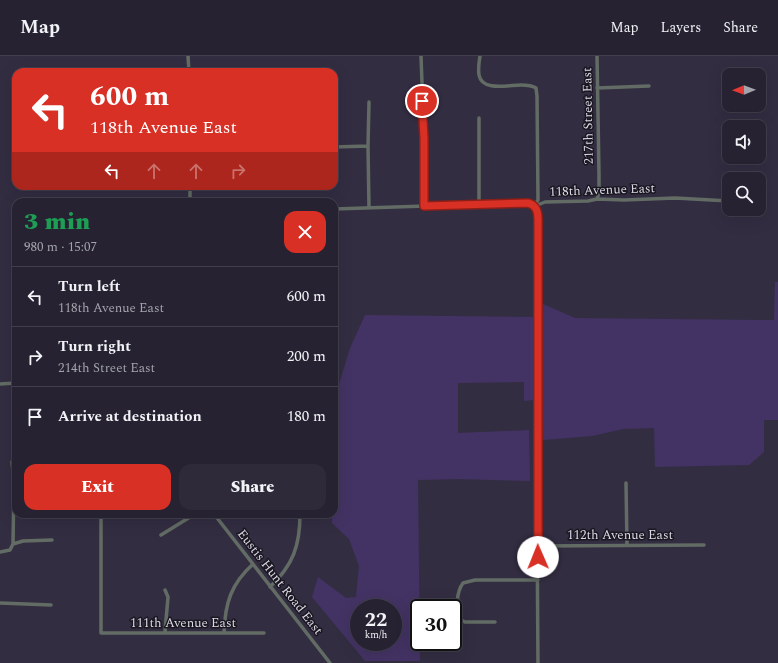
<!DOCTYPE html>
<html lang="en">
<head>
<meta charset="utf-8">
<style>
  body { margin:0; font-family:Spectral,serif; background:#2e2a3a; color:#f1f3f6; height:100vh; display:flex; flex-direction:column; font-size:15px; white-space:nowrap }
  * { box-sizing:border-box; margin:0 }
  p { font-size:13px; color:#a4a4ac }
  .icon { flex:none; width:22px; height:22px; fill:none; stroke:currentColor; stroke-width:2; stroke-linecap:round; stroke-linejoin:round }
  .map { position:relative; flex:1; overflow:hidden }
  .side { position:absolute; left:12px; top:142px; width:326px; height:320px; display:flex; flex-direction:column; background:#262232; border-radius:12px; box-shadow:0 4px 16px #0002,0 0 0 1px #423f4d }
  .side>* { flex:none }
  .guide { position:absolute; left:12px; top:12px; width:326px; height:122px; border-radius:12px; box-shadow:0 4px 16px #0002,0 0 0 1px #423f4d; background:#d93025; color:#fff; overflow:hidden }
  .needle { width:26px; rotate:269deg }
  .fabs { position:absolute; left:722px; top:12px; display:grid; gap:8px }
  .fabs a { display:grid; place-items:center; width:44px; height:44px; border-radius:8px; background:#262232; box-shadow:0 4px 16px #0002,0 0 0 1px #423f4d; font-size:20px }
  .speed { position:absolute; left:350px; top:543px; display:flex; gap:8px; font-size:20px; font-weight:700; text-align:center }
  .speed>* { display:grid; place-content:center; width:52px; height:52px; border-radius:50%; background:#262232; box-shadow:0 4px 16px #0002,0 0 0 1px #423f4d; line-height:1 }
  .speed small { font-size:10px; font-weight:400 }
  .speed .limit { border:2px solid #111; border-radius:6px; background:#fff; color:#111 }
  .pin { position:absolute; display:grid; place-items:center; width:34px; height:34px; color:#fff; margin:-17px; border:2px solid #fff; border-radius:50%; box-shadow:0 1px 4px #0007 }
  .me { position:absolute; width:44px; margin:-22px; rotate:359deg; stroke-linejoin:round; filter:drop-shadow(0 0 3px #0008) }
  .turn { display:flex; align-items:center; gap:14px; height:84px; padding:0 12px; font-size:18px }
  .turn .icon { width:52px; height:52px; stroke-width:2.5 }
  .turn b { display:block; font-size:28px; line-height:34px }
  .lanes { display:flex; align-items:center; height:38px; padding:0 12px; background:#0003; justify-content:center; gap:20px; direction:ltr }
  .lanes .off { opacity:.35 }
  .round { display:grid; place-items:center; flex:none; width:42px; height:42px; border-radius:12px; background:#2e2a3a }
  .head { display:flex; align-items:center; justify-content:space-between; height:68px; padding:0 12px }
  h1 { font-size:24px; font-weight:800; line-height:30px; color:#1e9e55 }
  .cta { display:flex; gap:8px; margin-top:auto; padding:8px 12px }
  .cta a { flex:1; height:46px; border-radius:12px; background:#d93025; color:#fff; font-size:16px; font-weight:800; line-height:46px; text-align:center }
  .cta a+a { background:#2e2a3a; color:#f1f3f6 }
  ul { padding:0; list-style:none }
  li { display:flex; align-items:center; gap:12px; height:60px; padding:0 12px; border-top:1px solid #423f4d }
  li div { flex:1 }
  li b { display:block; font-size:15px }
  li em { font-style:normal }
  header { display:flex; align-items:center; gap:24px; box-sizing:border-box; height:56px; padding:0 20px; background:#262232; border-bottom:1px solid #423f4d }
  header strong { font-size:19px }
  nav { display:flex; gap:22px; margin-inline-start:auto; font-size:14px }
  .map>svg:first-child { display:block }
  .green { fill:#433364; fill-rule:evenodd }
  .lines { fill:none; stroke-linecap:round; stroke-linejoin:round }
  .minor { stroke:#626c64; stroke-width:3.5 }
  .route-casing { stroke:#8d1f18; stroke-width:10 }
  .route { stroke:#d93025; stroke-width:7 }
  .labels { text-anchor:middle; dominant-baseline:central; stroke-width:3; stroke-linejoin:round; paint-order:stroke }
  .street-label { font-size:13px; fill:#dcd9e6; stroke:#1a1721 }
</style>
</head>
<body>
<header>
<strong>Map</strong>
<nav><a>Map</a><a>Layers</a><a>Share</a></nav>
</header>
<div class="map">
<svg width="778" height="607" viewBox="0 0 778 607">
  <rect width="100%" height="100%" fill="#332d42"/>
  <path class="green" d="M 775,226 L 778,226 L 778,364 L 764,364 L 764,396 L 749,409 L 655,411 L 654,372 L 623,373 L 592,380 L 543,384 L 543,248 L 575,262 L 774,264 Z
    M 365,259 L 533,261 L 533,344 L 524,345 L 524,326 L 458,327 L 458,377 L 529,374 L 530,425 L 459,423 L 418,424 L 420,605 L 365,605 L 312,541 L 318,521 L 346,542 L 356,541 L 359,510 L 349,483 L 332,467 L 332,458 L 334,458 L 334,345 L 350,292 ZM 359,552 L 393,552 L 393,586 L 359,586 Z"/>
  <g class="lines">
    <path class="minor" d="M 188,0 L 189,16
      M 421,0 L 424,81 L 424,150
      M 480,0 C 479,6 478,13 479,19 C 482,36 509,29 521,29 C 527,29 531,29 536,32 L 537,40 L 538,144 L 534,150
      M 597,32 L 649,30
      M 369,46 L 368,90 L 369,152
      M 479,62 L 479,147
      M 334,91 L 368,90
      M 190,130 L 190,146
      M 759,130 L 762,131 C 763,135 763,141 759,142
      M 597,143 L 599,137 L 599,118 L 597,0
      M 535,150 L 545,146 L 588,145 L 597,143 L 624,144 L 675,142 L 729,145
      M 334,153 L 520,147 C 532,147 537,151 538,163 L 537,467 L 538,607
      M 0,328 L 16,327
      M 626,427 L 627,489
      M 101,458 L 101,577 L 264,577
      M 214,458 L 330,607
      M 161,479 L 195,458
      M 13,488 L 23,485 L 52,484
      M 537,490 L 704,489
      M 0,496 L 10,494 L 13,488 L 14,425 L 12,406
      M 270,531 C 293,509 300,490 300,458
      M 0,547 L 51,549
      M 495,566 L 465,566 L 459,563 C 455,553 457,535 463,527 L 475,524 L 538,524
      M 165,576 L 168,541 L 165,534
      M 224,577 C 225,547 231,528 253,508"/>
  </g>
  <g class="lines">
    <g class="route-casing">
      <path id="route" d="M 422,45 L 424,82 L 424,150 L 528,147 C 536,149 538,155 538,163 L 538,501"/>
    </g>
    <use href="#route" class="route"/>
  </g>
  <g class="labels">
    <g class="street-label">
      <text transform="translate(588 60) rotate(-91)">217th Street East</text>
      <text transform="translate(602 134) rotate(-2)">118th Avenue East</text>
      <text x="620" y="479">112th Avenue East</text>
      <text transform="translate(280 526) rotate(52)">Eustis Hunt Road East</text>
      <text x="183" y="567">111th Avenue East</text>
    </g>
  </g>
</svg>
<div class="fabs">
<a><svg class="needle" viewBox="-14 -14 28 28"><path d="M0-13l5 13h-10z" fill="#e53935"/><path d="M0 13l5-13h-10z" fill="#a4a4ac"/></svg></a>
<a><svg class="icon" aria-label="sound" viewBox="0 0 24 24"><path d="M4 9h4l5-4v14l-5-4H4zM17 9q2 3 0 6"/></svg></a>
<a><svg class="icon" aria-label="search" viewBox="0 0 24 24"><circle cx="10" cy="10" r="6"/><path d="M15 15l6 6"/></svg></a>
</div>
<div class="speed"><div>22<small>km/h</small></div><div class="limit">30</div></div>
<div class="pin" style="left:422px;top:45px;background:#d93025"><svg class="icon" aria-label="arrive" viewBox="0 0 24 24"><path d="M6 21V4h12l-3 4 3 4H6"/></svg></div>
<svg class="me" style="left:538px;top:501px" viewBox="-20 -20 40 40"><circle r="19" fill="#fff"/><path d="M0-13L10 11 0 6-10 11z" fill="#d93025"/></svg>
<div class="guide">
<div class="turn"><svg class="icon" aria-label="left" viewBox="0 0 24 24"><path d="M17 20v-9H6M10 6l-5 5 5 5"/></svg><div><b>600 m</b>118th Avenue East</div></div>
<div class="lanes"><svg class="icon" aria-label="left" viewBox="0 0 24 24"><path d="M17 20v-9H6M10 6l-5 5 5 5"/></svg><svg class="icon off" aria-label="ahead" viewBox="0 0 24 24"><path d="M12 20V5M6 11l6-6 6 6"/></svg><svg class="icon off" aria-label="ahead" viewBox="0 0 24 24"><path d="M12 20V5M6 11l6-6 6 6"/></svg><svg class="icon off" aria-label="right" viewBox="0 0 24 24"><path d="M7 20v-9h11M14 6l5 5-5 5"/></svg></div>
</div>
<section class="side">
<div class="head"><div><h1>3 min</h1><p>980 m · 15:07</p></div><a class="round" style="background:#d93025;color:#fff"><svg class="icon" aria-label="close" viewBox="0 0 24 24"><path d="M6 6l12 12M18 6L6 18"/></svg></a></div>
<ul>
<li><svg class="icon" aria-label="left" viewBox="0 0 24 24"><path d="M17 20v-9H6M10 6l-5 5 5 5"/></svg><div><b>Turn left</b><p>118th Avenue East</p></div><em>600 m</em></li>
<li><svg class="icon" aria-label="right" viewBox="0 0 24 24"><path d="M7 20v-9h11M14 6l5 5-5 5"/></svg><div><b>Turn right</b><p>214th Street East</p></div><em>200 m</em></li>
<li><svg class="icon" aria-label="arrive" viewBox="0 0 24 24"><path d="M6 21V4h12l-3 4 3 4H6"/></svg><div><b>Arrive at destination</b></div><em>180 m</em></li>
</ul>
<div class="cta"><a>Exit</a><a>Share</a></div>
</section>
</div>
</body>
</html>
